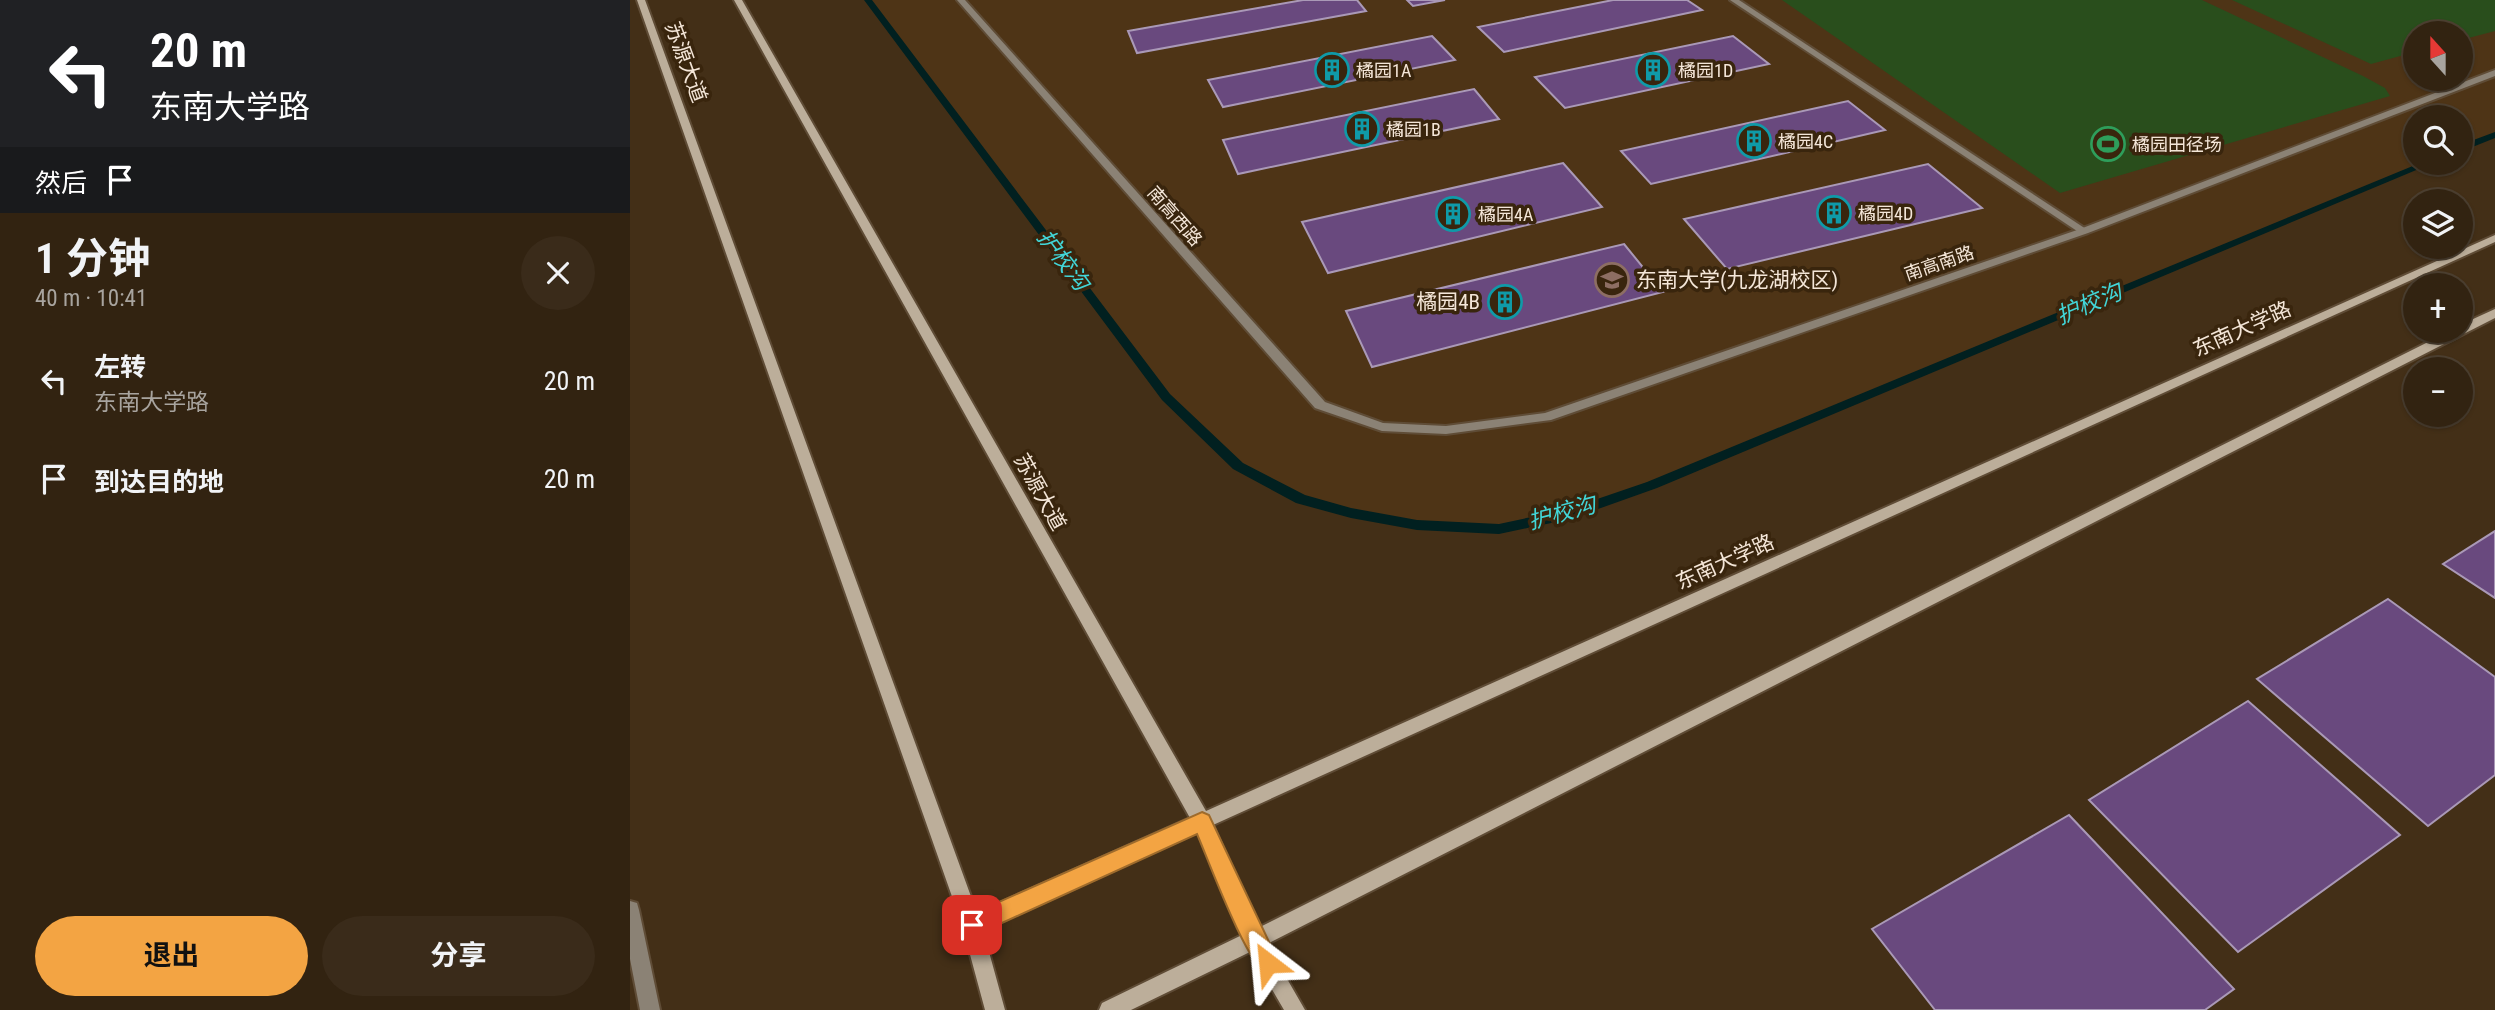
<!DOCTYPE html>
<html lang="zh">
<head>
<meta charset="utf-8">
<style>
  body { margin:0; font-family:"Roboto Condensed","Noto Sans SC",sans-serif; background:#3a2b1a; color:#f1f3f6; height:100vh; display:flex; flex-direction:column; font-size:26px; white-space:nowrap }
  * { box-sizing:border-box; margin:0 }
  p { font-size:23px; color:#a8a49f }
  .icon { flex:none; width:38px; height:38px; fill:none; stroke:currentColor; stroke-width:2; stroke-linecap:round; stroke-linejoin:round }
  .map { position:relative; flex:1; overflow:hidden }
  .side { display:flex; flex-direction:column; background:#322311; width:630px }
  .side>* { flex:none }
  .banner { background:#202124; color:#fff; overflow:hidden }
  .needle { width:46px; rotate:339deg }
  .tools { position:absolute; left:1773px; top:21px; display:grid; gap:14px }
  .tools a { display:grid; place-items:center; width:70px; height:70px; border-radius:50%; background:#322311; box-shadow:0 2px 5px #0004,0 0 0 2px #4d4031; font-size:35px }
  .pin { position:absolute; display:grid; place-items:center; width:60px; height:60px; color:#fff; margin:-30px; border-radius:14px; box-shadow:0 4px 10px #0006 }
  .me { position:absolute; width:77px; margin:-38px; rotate:331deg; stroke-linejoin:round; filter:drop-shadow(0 0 5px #0008) }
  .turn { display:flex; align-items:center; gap:24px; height:147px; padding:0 35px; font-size:32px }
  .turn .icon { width:91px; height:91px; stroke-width:2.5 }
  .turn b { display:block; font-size:49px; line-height:60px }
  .then { display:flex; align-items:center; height:66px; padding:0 35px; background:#0003; gap:14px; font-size:26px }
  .round { display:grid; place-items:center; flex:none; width:74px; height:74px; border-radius:37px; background:#3a2b1a }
  .head { display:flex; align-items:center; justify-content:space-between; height:119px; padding:0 35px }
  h1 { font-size:42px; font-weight:700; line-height:52px }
  .action { display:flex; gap:14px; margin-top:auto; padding:14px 35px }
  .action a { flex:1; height:80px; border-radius:42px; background:#f3a443; color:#111; font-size:28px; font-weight:700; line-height:80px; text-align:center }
  .action a+a { background:#3a2b1a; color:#f1f3f6 }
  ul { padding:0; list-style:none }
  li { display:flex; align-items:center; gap:21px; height:98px; padding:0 35px }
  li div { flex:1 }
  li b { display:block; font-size:26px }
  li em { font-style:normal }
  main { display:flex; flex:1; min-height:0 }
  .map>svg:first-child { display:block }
  .built { fill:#4e3416; fill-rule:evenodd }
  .green { fill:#294e1c }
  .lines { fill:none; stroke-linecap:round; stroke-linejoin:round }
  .stream { fill:#012020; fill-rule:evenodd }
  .building { fill:#69497e; stroke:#aa99b7; stroke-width:2 }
  .lane-casing { stroke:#5f4c36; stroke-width:4 }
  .street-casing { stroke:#5f4c36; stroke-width:4 }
  .secondary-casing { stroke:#5f4c36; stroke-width:4 }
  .lane { fill:#8b8275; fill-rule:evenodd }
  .street { fill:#8b8275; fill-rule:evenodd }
  .secondary { fill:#bcae9a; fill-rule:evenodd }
  .route { fill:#f3a443; stroke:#9e6b2c; stroke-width:2 }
  .labels { text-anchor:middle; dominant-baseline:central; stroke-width:7; stroke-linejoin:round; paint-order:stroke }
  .far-poi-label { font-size:18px; fill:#f4e6d8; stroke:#39250d; text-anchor:start }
  .far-street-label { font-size:18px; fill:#f4e6d8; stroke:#39250d }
  .street-label { font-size:21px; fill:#f4e6d8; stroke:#39250d }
  .poi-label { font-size:21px; fill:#f4e6d8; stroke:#39250d; text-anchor:start }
  .water-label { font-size:23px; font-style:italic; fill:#42d6d8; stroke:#39250d }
</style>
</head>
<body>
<main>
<section class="side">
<div class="banner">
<div class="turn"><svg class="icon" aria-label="left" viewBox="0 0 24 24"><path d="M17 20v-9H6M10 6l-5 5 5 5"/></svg><div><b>20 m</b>东南大学路</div></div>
<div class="then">然后<svg class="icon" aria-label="arrive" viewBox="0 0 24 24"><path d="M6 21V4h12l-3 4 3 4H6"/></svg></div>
</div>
<div class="head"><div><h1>1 分钟</h1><p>40 m · 10:41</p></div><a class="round"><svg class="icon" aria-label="close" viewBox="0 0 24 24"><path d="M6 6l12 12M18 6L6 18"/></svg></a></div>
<ul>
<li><svg class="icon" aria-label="left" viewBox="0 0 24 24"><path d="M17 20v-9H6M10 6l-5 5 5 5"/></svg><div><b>左转</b><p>东南大学路</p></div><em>20 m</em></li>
<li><svg class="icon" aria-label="arrive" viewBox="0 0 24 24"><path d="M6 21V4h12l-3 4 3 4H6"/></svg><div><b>到达目的地</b></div><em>20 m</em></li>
</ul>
<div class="action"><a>退出</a><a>分享</a></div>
</section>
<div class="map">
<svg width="1865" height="1010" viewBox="0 0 1865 1010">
  <rect width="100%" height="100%" fill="#432f17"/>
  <path class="built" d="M 238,0 L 1865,0 L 1865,135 L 1831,149 L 1830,117 L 1785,117 L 1785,163 L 1798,163 L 1022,485 L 940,514 L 869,529 L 787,525 L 721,513 L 671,499 L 608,466 L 536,397 ZM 1785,33 L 1830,33 L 1830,79 L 1785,79 Z"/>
  <path class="green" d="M 1152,0 L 1572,0 L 1733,76 L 1755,88 L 1760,96 L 1430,193 Z
    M 1602,0 L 1865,0 L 1865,31 L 1831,40 L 1830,33 L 1785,33 L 1785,52 L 1741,64 Z"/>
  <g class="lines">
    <path class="stream" d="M 234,0 L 242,0 L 540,394 L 613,463 L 675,495 L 721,508 L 787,520 L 869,524 L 938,509 L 1017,482 L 1790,163 L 1803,163 L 1027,488 L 940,519 L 869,534 L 787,530 L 721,518 L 666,503 L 603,469 L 532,400 Z
      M 1865,132 L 1865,138 L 1830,152 L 1830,145 Z"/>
  </g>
  <path class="building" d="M 673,0 L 727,0 L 736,11 L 507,53 L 498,31 Z
    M 777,0 L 815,0 L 783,6 Z
    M 983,0 L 1057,0 L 1072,10 L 874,52 L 848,27 Z
    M 802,36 L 825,60 L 593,107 L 578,80 Z
    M 1103,36 L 1139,64 L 935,108 L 905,77 Z
    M 844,89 L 869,119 L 608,174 L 593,140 Z
    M 1218,101 L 1255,130 L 1021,184 L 991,151 Z
    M 933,163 L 972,207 L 698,273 L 672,222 Z
    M 1298,164 L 1352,208 L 1097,269 L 1054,219 Z
    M 994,244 L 1033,292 L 742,367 L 716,311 Z
    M 1865,531 L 1865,598 L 1813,564 Z
    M 1758,599 L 1865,677 L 1865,775 L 1798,826 L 1627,679 Z
    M 1618,701 L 1770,835 L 1608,952 L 1459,800 Z
    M 1439,815 L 1604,989 L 1575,1010 L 1305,1010 L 1242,929 Z"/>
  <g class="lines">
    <g class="lane-casing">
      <path id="lane" d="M 1100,0 L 1109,0 L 1459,231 L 1454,234 L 1450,233 Z"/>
    </g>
    <g class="street-casing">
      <path id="street" d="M 327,0 L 335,0 L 695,402 L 753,423 L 816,426 L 915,413 L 1450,229 L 1865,70 L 1865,76 L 1458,233 L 921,420 L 816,434 L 752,431 L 685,408 Z
        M 0,901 L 7,903 L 9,910 L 30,1010 L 10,1010 L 0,959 Z"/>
    </g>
    <g class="secondary-casing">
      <path id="secondary" d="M 7,0 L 15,0 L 347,913 L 560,818 L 104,0 L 112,0 L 576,811 L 1865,235 L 1865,242 L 583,825 L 628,928 L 1820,331 L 1830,331 L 1830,325 L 1865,309 L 1865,318 L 637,944 L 675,1010 L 654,1010 L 620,952 L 501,1010 L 469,1010 L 472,1003 L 612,935 L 568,832 L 353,930 L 375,1010 L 355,1010 L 332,925 Z"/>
    </g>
    <use href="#lane" class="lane"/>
    <use href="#street" class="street"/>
    <use href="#secondary" class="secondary"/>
  </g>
  <path class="route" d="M 572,812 L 579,815 L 649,963 L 646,971 L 638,975 C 617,966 578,859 567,834 L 350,933 L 342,936 L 335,933 L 332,925 L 335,917 Z"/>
  <defs>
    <g id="building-ring" transform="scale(1.75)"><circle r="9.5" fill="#39250d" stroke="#0f9aa8" stroke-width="1.5"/><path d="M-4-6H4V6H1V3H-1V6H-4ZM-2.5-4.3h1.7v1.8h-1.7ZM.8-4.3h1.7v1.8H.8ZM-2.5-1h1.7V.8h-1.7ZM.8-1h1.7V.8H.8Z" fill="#0f9aa8"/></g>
    <g id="stadium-ring" transform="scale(1.75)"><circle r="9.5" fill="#39250d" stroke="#2e9e5b" stroke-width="1.5"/><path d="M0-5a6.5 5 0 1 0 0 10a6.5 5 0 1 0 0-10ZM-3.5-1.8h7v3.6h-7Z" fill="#2e9e5b"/></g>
    <g id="university-ring" transform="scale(1.75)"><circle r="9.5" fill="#39250d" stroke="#8d6e63" stroke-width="1.5"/><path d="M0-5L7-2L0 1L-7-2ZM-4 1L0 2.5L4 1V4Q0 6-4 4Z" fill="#8d6e63"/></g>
  </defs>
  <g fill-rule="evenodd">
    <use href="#building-ring" x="702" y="70"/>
    <use href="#building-ring" x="1023" y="70"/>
    <use href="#building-ring" x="732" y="129"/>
    <use href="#building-ring" x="1124" y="141"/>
    <use href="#stadium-ring" x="1478" y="144"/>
    <use href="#building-ring" x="1204" y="213"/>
    <use href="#building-ring" x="823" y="214"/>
    <use href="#university-ring" x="982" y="280"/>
    <use href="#building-ring" x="875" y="302"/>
  </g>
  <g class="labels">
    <g class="far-poi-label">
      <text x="726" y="70">橘园1A</text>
      <text x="1048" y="70">橘园1D</text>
      <text x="756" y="129">橘园1B</text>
      <text x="1148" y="141">橘园4C</text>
      <text x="1502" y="144">橘园田径场</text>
      <text x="1228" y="213">橘园4D</text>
      <text x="848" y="214">橘园4A</text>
    </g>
    <g class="far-street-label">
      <text transform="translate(545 216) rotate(49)">南高西路</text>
      <text transform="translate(1309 263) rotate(-19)">南高南路</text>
    </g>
    <g class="street-label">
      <text transform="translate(56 62) rotate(70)">苏源大道</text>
      <text transform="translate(1612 329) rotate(-24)">东南大学路</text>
      <text transform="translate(410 492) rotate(61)">苏源大道</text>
      <text transform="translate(1095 562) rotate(-24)">东南大学路</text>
    </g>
    <g class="poi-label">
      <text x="1006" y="280">东南大学(九龙湖校区)</text>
      <text x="850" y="302" text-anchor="end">橘园4B</text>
    </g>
    <g class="water-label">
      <text transform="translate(433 260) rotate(53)">护校沟</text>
      <text transform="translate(1459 304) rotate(-23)">护校沟</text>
      <text transform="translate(932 513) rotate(-15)">护校沟</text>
    </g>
  </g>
</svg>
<div class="tools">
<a><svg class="needle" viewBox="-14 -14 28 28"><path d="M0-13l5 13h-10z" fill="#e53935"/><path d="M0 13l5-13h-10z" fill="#a8a49f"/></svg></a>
<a><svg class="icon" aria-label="search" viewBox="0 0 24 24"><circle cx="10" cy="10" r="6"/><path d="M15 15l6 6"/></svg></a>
<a><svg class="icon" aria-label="layers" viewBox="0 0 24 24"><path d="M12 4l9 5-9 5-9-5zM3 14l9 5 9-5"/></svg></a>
<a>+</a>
<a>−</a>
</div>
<div class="pin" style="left:342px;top:925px;background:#d93025"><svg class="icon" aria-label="arrive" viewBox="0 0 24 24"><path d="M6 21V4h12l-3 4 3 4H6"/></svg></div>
<svg class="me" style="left:638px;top:963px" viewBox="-20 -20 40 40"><path d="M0-17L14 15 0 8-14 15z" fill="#f3a443" stroke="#fff" stroke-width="4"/></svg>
</div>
</main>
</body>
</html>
